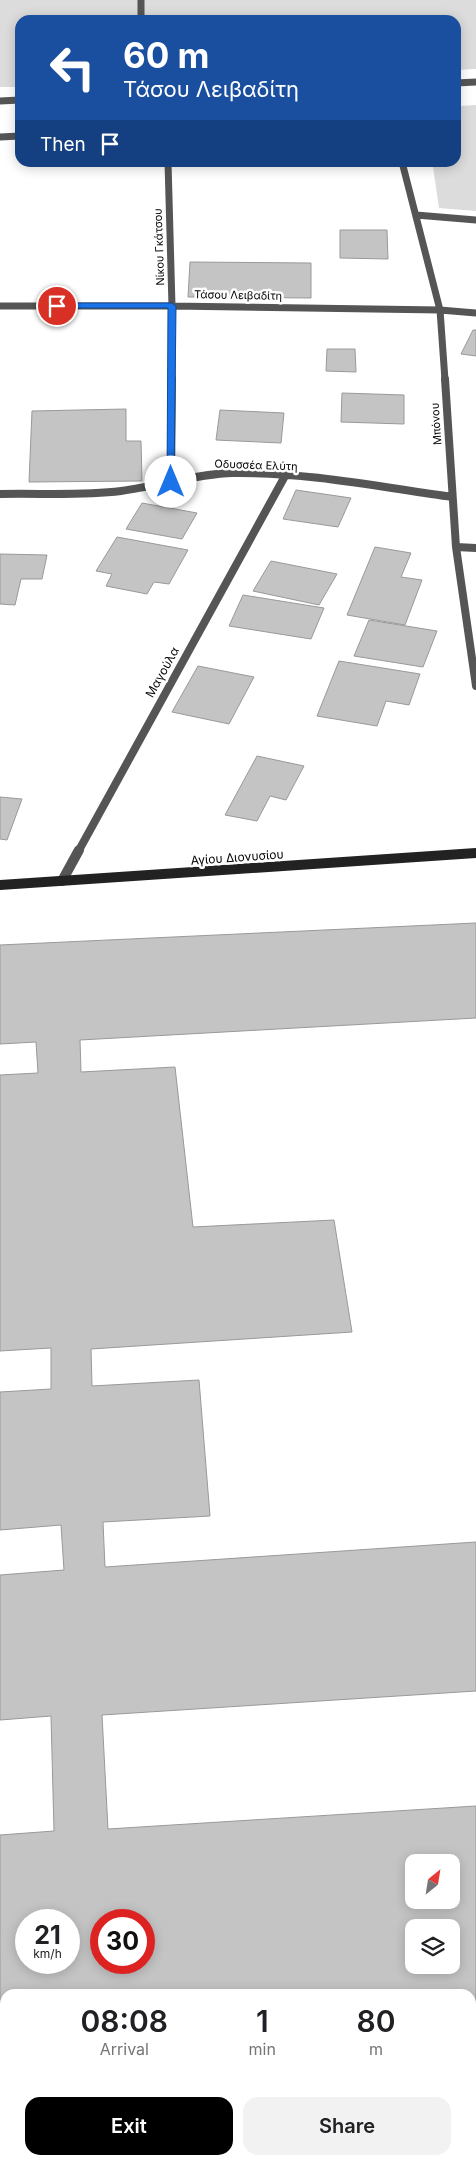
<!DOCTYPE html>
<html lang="en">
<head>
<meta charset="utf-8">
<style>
  body { margin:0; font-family:Inter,sans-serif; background:#f2f2f2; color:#202124; height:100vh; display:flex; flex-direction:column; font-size:19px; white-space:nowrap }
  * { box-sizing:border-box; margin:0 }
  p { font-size:16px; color:#757577 }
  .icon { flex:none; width:28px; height:28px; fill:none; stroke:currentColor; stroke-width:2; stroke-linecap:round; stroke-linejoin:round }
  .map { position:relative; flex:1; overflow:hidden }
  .panel { position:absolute; left:0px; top:1989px; width:476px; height:176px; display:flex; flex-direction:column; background:#fff; border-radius:15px 15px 0 0; box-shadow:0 2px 12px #0003 }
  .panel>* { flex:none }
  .banner { position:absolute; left:15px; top:15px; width:446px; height:152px; border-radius:15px; box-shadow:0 2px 12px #0003; background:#1a4fa0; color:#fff; overflow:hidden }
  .needle { width:32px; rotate:30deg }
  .fabs { position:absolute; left:405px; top:1854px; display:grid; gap:10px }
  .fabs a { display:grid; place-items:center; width:55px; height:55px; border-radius:10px; background:#fff; box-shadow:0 2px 12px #0003; font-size:25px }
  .speed { position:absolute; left:15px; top:1909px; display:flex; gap:10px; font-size:25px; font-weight:700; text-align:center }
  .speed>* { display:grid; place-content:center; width:65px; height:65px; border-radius:50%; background:#fff; box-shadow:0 2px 12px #0003; line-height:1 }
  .speed small { font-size:12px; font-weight:400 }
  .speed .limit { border:8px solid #d22; background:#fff; color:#111 }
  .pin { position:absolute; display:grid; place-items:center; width:42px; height:42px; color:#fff; margin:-21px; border:2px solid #fff; border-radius:50%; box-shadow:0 1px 5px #0007 }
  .me { position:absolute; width:55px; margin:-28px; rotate:0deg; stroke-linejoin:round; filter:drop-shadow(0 0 4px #0008) }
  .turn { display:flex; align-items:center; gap:18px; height:105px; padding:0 25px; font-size:22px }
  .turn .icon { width:65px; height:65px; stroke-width:2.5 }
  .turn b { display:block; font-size:35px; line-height:42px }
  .then { display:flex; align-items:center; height:48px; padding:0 25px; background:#0003; gap:10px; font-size:19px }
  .eta { display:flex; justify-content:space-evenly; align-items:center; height:85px; text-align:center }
  .eta b { font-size:30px; font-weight:600; line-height:35px }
  .cta { display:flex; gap:10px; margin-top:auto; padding:10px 25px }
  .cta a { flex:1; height:58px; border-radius:15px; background:#000; color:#fff; font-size:20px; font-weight:600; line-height:58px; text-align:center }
  .cta a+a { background:#f2f2f2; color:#202124 }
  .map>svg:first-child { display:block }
  .green { fill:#dcdcdc }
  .building { fill:#c4c4c4; stroke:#999; fill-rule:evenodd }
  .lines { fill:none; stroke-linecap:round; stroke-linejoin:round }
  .service { stroke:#555; stroke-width:7 }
  .minor-far2 { stroke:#555; stroke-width:7 }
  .minor-far1 { stroke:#555; stroke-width:8 }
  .minor { stroke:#555; stroke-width:10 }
  .secondary { stroke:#222; stroke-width:10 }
  .route { fill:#1a73e8; stroke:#114b97 }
  .labels { text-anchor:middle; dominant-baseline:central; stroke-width:5; stroke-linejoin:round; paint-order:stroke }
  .far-street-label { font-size:11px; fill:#000; stroke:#fff }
  .street-label { font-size:12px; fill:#000; stroke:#fff }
</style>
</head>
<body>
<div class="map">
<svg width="476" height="2164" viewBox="0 0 476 2164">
  <rect width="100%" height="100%" fill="#fff"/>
  <path class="green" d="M 0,0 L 476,0 L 476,69 L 456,70 L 456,20 L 20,20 L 20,87 L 0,87 Z
    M 476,105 L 476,211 L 439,208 L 433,167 L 435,163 L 456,162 L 456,112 L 459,106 Z"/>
  <path class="building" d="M 195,162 L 239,162 L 237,166 Z
    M 340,230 L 387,230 L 388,259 L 340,258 Z
    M 190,262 L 311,263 L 311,298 L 188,297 Z
    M 473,330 L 476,330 L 476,356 L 461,354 Z
    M 327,349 L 355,349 L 356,372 L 326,371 Z
    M 342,393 L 404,395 L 404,424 L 341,422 Z
    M 126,409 L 126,441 L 141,441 L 142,481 L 29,482 L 32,411 Z
    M 220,410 L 284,413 L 281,443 L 216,440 Z
    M 296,490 L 351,498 L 338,527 L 283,519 Z
    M 142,503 L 197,513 L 182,539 L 126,529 Z
    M 117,537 L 188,550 L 169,584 L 154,582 L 147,594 L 106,586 L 112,574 L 96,571 Z
    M 375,547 L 411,553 L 401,577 L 422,580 L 405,625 L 347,615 Z
    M 0,554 L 47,555 L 42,579 L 21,579 L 15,605 L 0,604 Z
    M 271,561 L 337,574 L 319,605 L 253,591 Z
    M 243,595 L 324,608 L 311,639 L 229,626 Z
    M 369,620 L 437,631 L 423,667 L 354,656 Z
    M 339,661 L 420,674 L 409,705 L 386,701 L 377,726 L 317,716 Z
    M 198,666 L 254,677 L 229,724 L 172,712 Z
    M 257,756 L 304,766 L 286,800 L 270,796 L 257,821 L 225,815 Z
    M 0,797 L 22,799 L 7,840 L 0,839 Z
    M 476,923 L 476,1018 L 80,1040 L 81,1072 L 175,1067 L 193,1227 L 334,1220 L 352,1332 L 91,1349 L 92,1386 L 199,1380 L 210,1516 L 103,1522 L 105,1567 L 476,1542 L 476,1691 L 102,1715 L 108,1829 L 476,1806 L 476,2164 L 0,2164 L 0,1835 L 54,1831 L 51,1716 L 0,1720 L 0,1575 L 64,1570 L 61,1525 L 0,1530 L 0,1392 L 51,1389 L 51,1348 L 0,1351 L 0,1075 L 38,1073 L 36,1042 L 0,1044 L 0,945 ZM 414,1862 L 451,1862 L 451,1900 L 414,1900 ZM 26,1920 L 69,1920 L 69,1962 L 26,1962 ZM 101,1920 L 144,1920 L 144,1962 L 101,1962 ZM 414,1928 L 451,1928 L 451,1965 L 414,1965 ZM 5,1994 L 471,1994 L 471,2160 L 5,2160 Z"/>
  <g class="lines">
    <path class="service" d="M 141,0 L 141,20
      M 456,83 L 476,82
      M 0,101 L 20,100"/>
    <path class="minor-far2" d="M 0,137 L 20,136
      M 168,162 L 172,306 L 172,380
      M 402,162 L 440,310 L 445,380
      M 416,215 L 476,220
      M 0,306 L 172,306 L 440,310 L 476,313"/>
    <path class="minor-far1" d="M 445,379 L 456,547 L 476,686
      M 171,482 L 172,379
      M 0,494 C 40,493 81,496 121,491 C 159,486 195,474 233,473 C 307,472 380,487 452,497
      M 456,547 L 476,548
      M 78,852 L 285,476"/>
    <path class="minor" d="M 62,881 L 79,850"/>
    <path class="secondary" d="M 0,885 L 476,853"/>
  </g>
  <path class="route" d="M 57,303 L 172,303 L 176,306 L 174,483 L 167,482 L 168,308 L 54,308 L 53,306 Z"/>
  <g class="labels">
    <g class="far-street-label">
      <text transform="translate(159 247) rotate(-92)">Νίκου Γκάτσου</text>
      <text transform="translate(238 295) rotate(1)">Τάσου Λειβαδίτη</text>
      <text transform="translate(436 424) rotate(-94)">Μπόνου</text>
      <text transform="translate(256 465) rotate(2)">Οδυσσέα Ελύτη</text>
    </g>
    <g class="street-label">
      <text transform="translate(162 672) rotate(-61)">Μαγούλα</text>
      <text transform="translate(237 857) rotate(-4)">Αγίου Διονυσίου</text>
    </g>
  </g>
</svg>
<div class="fabs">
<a><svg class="needle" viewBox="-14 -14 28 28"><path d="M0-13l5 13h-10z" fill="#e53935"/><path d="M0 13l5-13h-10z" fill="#757577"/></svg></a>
<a><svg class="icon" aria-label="layers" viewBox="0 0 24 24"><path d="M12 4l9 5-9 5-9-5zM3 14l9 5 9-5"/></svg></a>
</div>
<div class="speed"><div>21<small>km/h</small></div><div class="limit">30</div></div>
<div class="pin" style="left:57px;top:306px;background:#d93025"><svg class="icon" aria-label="arrive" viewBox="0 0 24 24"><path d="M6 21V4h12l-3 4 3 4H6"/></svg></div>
<svg class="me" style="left:171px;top:482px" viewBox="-20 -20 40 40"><circle r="19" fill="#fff"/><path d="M0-13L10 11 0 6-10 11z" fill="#1a73e8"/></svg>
<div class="banner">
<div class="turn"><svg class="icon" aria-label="left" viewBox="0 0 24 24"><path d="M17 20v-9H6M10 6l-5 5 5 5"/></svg><div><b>60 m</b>Τάσου Λειβαδίτη</div></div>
<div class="then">Then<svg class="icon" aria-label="arrive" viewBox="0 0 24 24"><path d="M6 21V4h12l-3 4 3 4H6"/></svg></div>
</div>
<section class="panel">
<div class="eta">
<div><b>08:08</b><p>Arrival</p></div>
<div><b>1</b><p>min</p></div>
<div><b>80</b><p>m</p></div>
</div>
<div class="cta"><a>Exit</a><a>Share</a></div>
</section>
</div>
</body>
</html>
